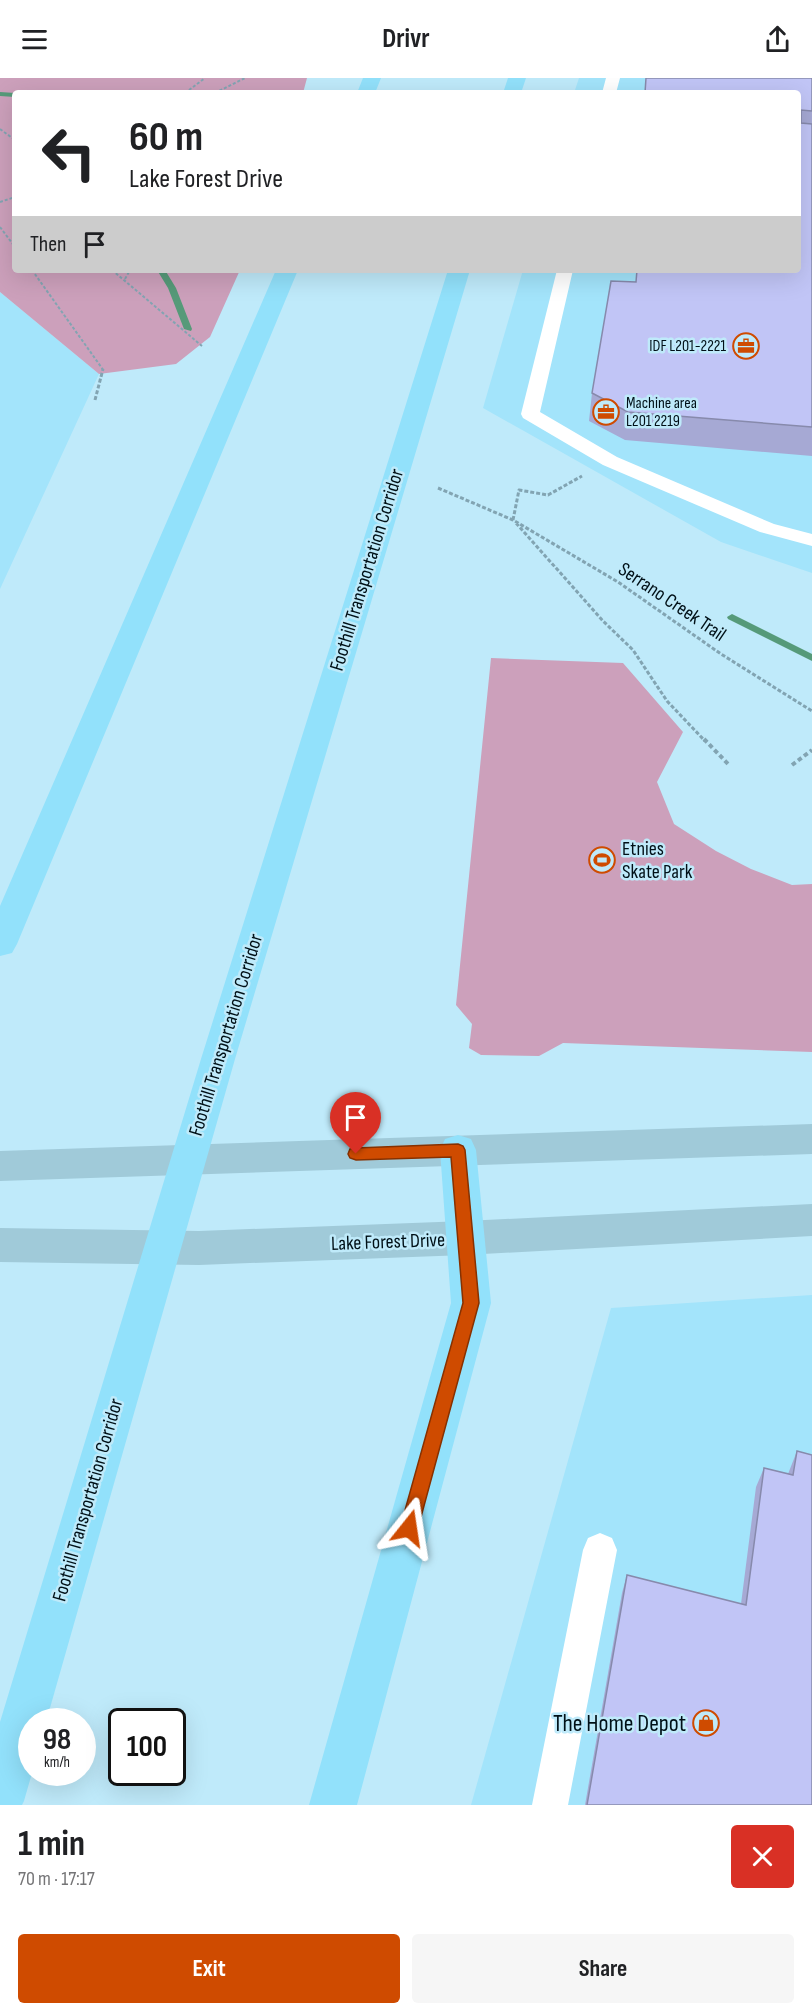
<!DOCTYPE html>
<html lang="en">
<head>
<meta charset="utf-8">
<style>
  body { margin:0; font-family:"Sofia Sans Condensed",sans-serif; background:#f6f6f6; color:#202124; height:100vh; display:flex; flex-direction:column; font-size:22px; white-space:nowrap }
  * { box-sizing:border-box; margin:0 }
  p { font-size:20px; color:#757577 }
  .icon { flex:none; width:33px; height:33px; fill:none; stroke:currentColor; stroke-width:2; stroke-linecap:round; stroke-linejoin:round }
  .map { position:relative; height:1727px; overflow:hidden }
  .sheet { display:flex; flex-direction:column; background:#fff; flex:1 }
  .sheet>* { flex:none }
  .banner { position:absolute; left:12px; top:12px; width:789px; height:183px; border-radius:6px; box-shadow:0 6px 24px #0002; background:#fff; color:#202124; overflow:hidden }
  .speed { position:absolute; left:18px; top:1630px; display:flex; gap:12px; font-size:30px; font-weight:700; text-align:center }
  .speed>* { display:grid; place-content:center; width:78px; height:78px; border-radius:50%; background:#fff; box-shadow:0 6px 24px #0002; line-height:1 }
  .speed small { font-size:15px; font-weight:400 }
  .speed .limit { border:3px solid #111; border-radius:9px; background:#fff; color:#111 }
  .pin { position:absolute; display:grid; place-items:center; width:51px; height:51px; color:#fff; margin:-62px -26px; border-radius:50% 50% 50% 0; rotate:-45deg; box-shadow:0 0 6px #0007 }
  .pin .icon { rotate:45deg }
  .me { position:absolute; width:66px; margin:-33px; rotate:15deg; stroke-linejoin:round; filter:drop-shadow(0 0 4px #0008) }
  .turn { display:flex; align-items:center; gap:21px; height:126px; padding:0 18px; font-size:27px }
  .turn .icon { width:78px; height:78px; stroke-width:2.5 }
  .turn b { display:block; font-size:42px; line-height:51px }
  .then { display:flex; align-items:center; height:57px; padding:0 18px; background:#0003; gap:12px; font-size:22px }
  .round { display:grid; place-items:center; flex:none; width:63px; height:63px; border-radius:6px; background:#f6f6f6 }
  .head { display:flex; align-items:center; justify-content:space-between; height:102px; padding:0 18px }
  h1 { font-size:36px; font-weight:700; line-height:45px }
  .button { display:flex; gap:12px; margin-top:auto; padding:12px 18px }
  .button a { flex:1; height:69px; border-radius:6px; background:#cf4b00; color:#fff; font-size:24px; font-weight:700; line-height:69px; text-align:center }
  .button a+a { background:#f6f6f6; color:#202124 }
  header { display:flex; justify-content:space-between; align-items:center; height:78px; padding:0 18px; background:#fff; font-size:27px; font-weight:700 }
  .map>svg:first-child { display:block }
  .built { fill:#a3e4fb }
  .green { fill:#cca0bb }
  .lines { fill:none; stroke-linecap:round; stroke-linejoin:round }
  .stream { fill:#569a79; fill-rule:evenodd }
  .path-far2 { stroke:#82a4b2; stroke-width:2; stroke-dasharray:3 2; stroke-linecap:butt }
  .path-far1 { stroke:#82a4b2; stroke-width:3; stroke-dasharray:4 2; stroke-linecap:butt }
  .path { stroke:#82a4b2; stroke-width:4; stroke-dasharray:4.5 3; stroke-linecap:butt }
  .lane { fill:#fff; fill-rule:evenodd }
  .primary { fill:#a0cad9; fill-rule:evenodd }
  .highway { fill:#92e1fb; fill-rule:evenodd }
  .wall { fill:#a6a9d4 }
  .building { fill:#c1c5f6; stroke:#878aac; stroke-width:1.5 }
  .route { fill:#cf4b00; stroke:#873100; stroke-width:1.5 }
  .labels { text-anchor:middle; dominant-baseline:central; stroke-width:5; stroke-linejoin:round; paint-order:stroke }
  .far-poi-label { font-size:16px; fill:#001017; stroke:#bfeafa; text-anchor:end }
  .street-label { font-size:20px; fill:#001017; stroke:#bfeafa }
  .poi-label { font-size:20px; fill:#001017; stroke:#bfeafa; text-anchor:start }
  .near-poi-label { font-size:24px; fill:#001017; stroke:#bfeafa; text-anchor:end }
</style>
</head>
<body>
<header><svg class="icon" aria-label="menu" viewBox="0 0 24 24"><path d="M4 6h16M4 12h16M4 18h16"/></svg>Drivr<svg class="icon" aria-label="share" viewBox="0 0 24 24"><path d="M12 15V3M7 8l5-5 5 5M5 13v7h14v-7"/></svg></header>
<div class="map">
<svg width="812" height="1727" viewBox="0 0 812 1727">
  <rect width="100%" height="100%" fill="#bfeafa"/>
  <path class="built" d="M 579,0 L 812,0 L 812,495 L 721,464 L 483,330 L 523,192 L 798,192 L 798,15 L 574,15 Z
    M 0,214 L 99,296 L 0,511 Z
    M 812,1217 L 812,1727 L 471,1727 L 611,1230 Z"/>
  <path class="green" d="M 0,0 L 307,0 L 303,15 L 15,15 L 15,192 L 240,192 L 210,259 L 176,286 L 99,296 L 0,214 Z
    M 491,580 L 623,585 L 683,654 L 657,704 L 674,746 L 716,773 L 751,791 L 792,807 L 812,806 L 812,974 L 563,965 L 539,978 L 481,977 L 469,970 L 472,946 L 456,927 Z"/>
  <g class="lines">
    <path class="stream" d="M 0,14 L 15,15 L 15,19 L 0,18 Z
      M 157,192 L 165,192 L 176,210 L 192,251 L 191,253 L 184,251 L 168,210 Z
      M 732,536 L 812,576 L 812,583 L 728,541 L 727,539 Z"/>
    <path class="path-far2" d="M 185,15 L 205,0
      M 215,15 L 245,0
      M 0,51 L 15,62
      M 0,124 L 15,119
      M 0,149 L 15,169
      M 32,192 L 104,293
      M 112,192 L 202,268
      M 125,201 L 130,192"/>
    <path class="path-far1" d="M 95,322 L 103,291
      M 438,410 L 513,442 L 618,504 L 721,576 L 812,633
      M 513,442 L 519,412 L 548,417 L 582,398
      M 516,445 L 603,543 L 633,572 L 667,623 L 705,663"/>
    <path class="path" d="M 704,661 L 730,688
      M 792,687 L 812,672"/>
    <path class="lane" d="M 606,0 L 620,0 L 616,15 L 602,15 Z
      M 557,192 L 573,192 L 540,334 L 617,379 L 774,446 L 812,456 L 812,468 L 760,454 L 603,387 L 523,340 L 521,336 Z
      M 600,1455 L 612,1460 L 617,1472 L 568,1727 L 532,1727 L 583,1472 L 588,1460 Z"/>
    <path class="primary" d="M 812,1046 L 812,1076 L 0,1103 L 0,1073 Z
      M 812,1126 L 812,1158 L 465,1177 L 199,1187 L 0,1184 L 0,1150 L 199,1153 L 465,1143 Z"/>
    <path class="highway" d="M 363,0 L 381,0 L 375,15 L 357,15 Z
      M 508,0 L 526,0 L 521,15 L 503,15 Z
      M 276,192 L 298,192 L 17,866 L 12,875 L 0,878 L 0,828 Z
      M 448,192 L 470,192 L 235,981 L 46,1644 L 32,1644 L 32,1695 L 24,1723 L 22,1727 L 0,1727 L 0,1644 L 201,981 Z
      M 458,1057 L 471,1061 L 476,1072 L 491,1225 L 357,1727 L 309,1727 L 451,1225 L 440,1072 L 445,1061 Z"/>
  </g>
  <path class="wall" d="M 812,0 L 812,378 L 625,362 L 589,343 L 592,315 L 636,204 L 798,15 Z
    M 797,1373 L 812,1727 L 585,1727 L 622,1515 L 627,1497 L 741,1526 L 756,1409 L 764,1390 L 788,1396 Z"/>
  <path class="building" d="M 646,0 L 812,0 L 812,33 L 801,32 L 801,45 L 812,46 L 812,349 L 628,334 L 592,315 L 611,203 L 636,204 L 637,192 L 798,192 L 798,15 L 645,15 Z
    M 797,1373 L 812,1377 L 812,1727 L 587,1727 L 627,1497 L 746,1527 L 764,1390 L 793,1397 Z"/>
  <path class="route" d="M 458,1066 L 463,1068 L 465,1072 L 479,1225 L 418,1450 L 415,1457 L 409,1459 L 402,1457 L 400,1450 L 463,1225 L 451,1079 L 356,1082 L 350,1080 L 348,1076 L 350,1071 L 356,1070 Z"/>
  <defs>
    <g id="office-ring" transform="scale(1.35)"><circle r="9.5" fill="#bfeafa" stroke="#cf4b00" stroke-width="1.5"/><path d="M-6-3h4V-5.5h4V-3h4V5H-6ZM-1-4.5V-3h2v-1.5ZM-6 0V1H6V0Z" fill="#cf4b00"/></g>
    <g id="stadium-ring" transform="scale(1.35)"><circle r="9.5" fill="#bfeafa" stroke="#cf4b00" stroke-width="1.5"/><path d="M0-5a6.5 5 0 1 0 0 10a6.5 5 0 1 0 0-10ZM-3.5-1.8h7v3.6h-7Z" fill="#cf4b00"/></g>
    <g id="shop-ring" transform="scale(1.35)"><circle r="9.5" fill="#bfeafa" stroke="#cf4b00" stroke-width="1.5"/><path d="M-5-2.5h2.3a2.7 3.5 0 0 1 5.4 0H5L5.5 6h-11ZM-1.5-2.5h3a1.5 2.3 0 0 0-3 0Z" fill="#cf4b00"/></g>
  </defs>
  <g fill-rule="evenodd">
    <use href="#office-ring" x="746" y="268"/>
    <use href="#office-ring" x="606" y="334"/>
    <use href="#stadium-ring" x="602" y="782"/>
    <use href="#shop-ring" x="706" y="1645"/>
  </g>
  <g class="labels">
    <g class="far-poi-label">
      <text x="726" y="268">IDF L201-2221</text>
      <text x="626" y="325" text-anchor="start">Machine area<tspan x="626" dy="18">L201 2219</tspan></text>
    </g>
    <g class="street-label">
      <text transform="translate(367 492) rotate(-73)">Foothill Transportation Corridor</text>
      <text transform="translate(672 524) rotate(34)">Serrano Creek Trail</text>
      <text transform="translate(226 957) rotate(-73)">Foothill Transportation Corridor</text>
      <text transform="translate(388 1164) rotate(-2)">Lake Forest Drive</text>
      <text transform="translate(88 1422) rotate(-74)">Foothill Transportation Corridor</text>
    </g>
    <g class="poi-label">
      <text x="622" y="771">Etnies<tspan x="622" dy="23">Skate Park</tspan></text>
    </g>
    <g class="near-poi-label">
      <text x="686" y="1645">The Home Depot</text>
    </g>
  </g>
</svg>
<div class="speed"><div>98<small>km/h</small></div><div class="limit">100</div></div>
<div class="pin" style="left:356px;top:1076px;background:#d93025"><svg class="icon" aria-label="arrive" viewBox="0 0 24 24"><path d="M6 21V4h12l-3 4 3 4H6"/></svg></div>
<svg class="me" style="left:409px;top:1450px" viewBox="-20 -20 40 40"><path d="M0-17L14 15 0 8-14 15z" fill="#cf4b00" stroke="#fff" stroke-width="4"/></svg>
<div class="banner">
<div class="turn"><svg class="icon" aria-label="left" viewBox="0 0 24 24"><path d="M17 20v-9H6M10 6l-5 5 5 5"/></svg><div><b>60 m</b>Lake Forest Drive</div></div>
<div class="then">Then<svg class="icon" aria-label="arrive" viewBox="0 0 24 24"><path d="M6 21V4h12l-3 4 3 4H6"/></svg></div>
</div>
</div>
<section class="sheet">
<div class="head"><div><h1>1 min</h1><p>70 m · 17:17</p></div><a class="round" style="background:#d93025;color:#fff"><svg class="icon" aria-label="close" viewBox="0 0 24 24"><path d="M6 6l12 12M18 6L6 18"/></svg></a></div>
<div class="button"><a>Exit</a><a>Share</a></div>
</section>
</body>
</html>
